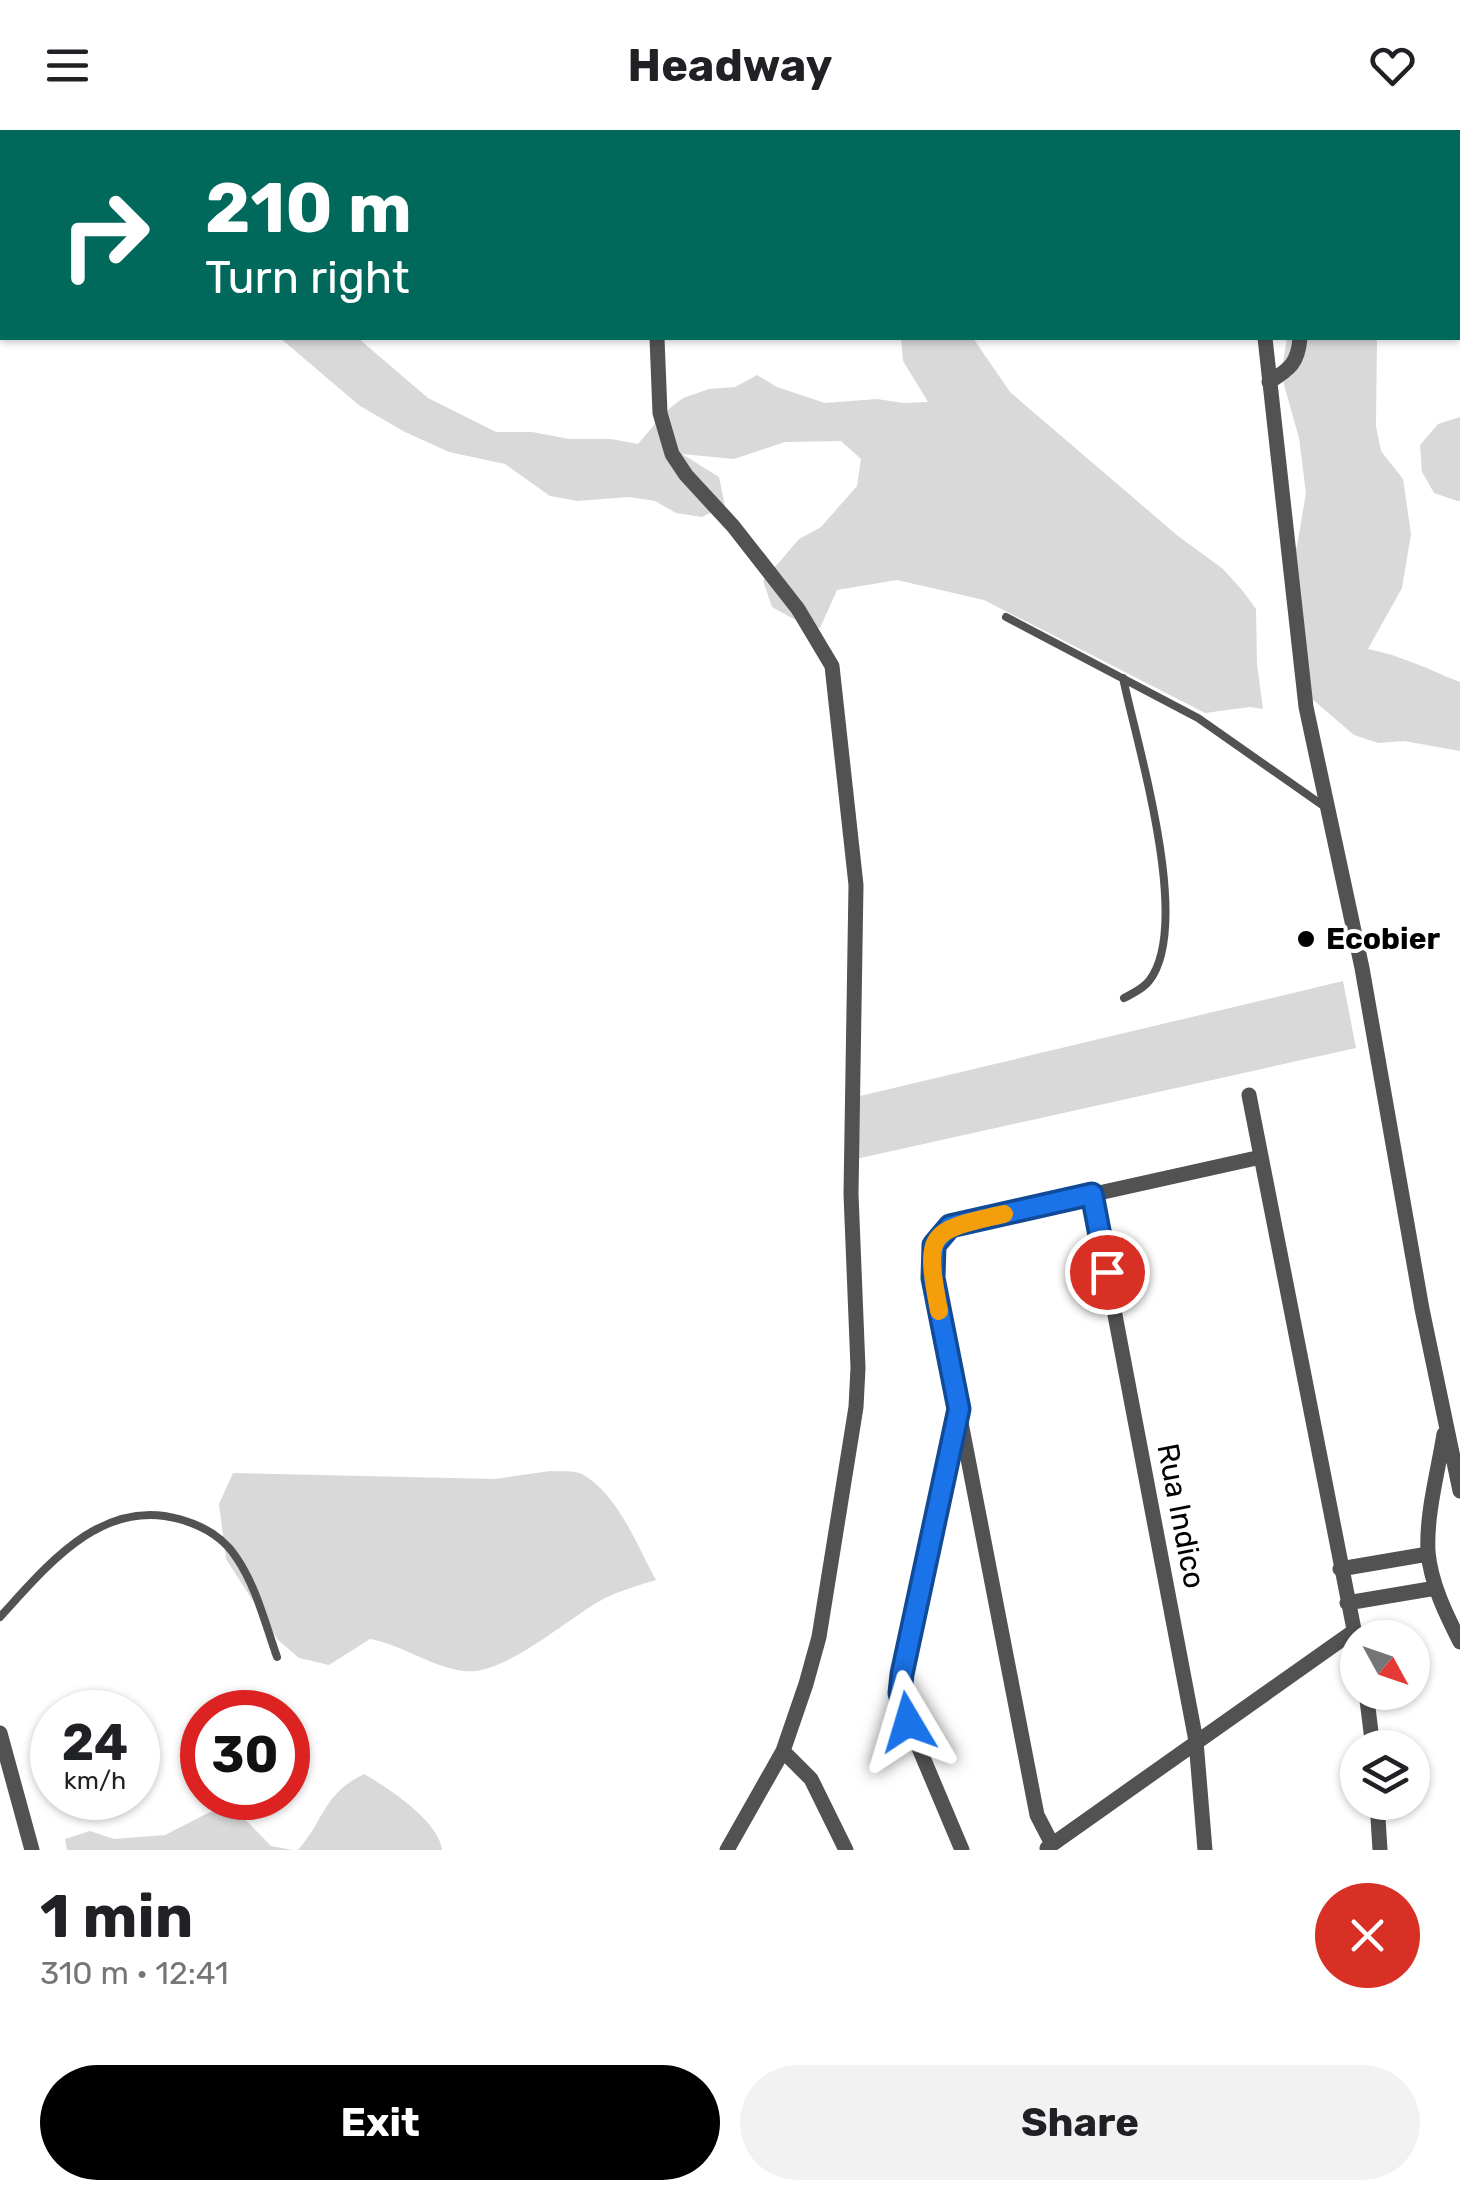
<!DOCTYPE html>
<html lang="en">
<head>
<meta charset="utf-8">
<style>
  body { margin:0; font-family:Rubik,sans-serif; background:#f2f2f2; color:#202124; height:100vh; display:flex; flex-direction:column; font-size:38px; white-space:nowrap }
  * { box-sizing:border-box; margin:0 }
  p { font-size:32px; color:#757577 }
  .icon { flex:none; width:55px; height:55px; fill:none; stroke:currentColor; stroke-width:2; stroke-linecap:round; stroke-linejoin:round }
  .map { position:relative; height:1720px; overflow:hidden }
  .panel { display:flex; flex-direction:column; background:#fff; flex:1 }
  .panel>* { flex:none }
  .top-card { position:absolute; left:0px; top:0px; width:1460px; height:210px; box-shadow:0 2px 8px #0004; background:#00695c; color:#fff; overflow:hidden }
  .needle { width:65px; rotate:130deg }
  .tools { position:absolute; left:1340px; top:1490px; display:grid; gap:20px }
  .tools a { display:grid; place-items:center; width:90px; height:90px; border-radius:50%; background:#fff; box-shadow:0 2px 8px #0004; font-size:50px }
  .speed { position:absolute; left:30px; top:1560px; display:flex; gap:20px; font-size:50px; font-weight:700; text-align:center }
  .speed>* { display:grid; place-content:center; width:130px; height:130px; border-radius:50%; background:#fff; box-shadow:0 2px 8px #0004; line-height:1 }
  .speed small { font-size:25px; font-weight:400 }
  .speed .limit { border:15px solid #d22; background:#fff; color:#111 }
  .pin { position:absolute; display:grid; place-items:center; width:85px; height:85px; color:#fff; margin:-42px; border:5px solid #fff; border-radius:50%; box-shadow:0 2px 10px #0007 }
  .me { position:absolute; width:110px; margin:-55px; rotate:353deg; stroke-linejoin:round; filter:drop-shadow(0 0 8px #0008) }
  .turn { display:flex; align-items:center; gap:35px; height:210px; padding:0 40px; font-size:45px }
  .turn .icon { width:130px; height:130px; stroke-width:2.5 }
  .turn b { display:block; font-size:70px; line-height:85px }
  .round { display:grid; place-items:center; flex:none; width:105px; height:105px; border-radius:52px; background:#f2f2f2 }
  .overview { display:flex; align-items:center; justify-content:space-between; height:170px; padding:0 40px }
  h1 { font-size:60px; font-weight:700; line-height:75px }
  .cta { display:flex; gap:20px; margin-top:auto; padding:20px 40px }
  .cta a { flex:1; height:115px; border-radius:60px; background:#000; color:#fff; font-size:40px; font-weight:700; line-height:115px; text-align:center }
  .cta a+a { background:#f2f2f2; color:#202124 }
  header { display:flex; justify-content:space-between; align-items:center; height:130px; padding:0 40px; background:#fff; font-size:45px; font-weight:700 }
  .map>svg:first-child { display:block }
  .green { fill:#d9d9d9 }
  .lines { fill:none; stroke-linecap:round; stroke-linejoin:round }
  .service { stroke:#525252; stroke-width:8 }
  .minor { stroke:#525252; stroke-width:15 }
  .route-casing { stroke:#114b97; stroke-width:25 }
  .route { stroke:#1a73e8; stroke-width:18 }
  .slow { stroke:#f59e0b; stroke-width:18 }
  .poi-dot { fill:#000; stroke:#fff; stroke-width:4 }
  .labels { text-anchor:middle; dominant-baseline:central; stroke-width:8; stroke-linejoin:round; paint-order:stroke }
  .poi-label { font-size:30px; font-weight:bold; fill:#000; stroke:#fff; text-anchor:start }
  .street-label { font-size:30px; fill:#000; stroke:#fff }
</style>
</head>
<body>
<header><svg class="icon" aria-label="menu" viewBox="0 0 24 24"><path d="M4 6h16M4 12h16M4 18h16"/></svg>Headway<svg class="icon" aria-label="heart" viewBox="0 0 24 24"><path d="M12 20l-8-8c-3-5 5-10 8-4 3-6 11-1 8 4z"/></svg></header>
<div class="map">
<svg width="1460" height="1720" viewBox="0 0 1460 1720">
  <rect width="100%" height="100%" fill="#fff"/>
  <path class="green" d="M 171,0 L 683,0 L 685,2 L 173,2 Z
    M 280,208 L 358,208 L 428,268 L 496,302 L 532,302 L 569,309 L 611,309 L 638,314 L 665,282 L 683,268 L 709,259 L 735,257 L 757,245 L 777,257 L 825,273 L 877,269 L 903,273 L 928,272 L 903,231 L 901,208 L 973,208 L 1010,262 L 1178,406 L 1223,439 L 1242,460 L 1256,479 L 1257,534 L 1263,579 L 1250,577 L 1205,583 L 984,470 L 897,450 L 837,460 L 820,498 L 792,488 L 772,477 L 763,451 L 799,409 L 821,397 L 857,356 L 861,329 L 841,311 L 785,312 L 734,329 L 682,324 L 719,347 L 725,376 L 702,387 L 676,383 L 655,371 L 629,367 L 577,371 L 550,366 L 505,334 L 449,322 L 405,302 L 360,276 Z
    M 1287,208 L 1377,208 L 1376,296 L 1381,321 L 1403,349 L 1411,404 L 1402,458 L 1368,519 C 1400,525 1430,540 1460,552 L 1460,621 L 1404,611 L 1378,613 L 1354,605 L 1312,569 L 1289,440 L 1297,416 L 1306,363 L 1299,308 L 1281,244 Z
    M 1460,287 L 1460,371 L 1457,371 L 1434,363 L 1422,342 L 1420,315 L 1438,294 Z
    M 1343,851 L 1356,918 L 856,1029 L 860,966 Z
    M 550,1341 C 559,1342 574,1340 582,1344 C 618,1364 637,1416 656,1450 C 639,1455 622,1460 605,1468 C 569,1487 505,1546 464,1541 C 431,1537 403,1515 370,1509 L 329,1535 L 299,1528 L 278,1510 L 226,1429 L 219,1374 L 233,1343 L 495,1349 Z
    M 364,1644 C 387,1657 440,1692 442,1720 L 298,1720 C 326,1688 322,1665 364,1644 Z
    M 236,1680 L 271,1716 L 293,1720 L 67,1720 L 65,1709 L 90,1701 L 114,1709 L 165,1705 L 210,1682 Z"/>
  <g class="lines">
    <path class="service" d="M 1006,487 L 1198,588 L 1325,677
      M 1123,548 C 1137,615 1193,795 1149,851 C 1143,859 1133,863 1124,868
      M 0,1487 C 46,1437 101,1367 179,1389 C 201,1395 223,1407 236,1427 C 256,1456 265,1493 277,1527"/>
    <path class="minor" d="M 730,2 L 731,0
      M 1270,2 L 1271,0
      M 1314,2 L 1315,0
      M 657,208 L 660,283 L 672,324 L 686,345 L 733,396 L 798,479 L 832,536 L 856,755 L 851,1064 L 858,1238 L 856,1277 L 819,1507 L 806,1554 L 783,1621 L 727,1720
      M 1265,208 L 1306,577 L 1362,838 L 1422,1179 L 1460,1361
      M 1269,252 C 1290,239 1298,233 1300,208
      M 1249,965 L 1358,1520
      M 1092,1064 L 1196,1611 L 1205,1720
      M 957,1287 L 900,1563 L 908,1592 L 962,1720
      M 1444,1304 C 1438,1342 1426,1384 1428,1422 C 1431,1454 1446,1484 1460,1512
      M 1340,1439 L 1428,1424
      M 1347,1473 L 1436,1458
      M 1366,1562 L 1373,1618
      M 0,1603 L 32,1720
      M 783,1621 L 811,1649 L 846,1720
      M 1377,1672 L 1380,1720
      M 1052,1714 L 1037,1685 L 933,1148 C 930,1126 932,1110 950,1096 L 1261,1027
      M 1047,1718 L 1354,1501"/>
  </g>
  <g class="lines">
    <g class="route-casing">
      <path id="route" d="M 908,1592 L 900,1563 L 902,1544 L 959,1279 L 933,1148 L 934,1115 L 950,1096 L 1092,1064 L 1107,1142"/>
    </g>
    <use href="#route" class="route"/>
    <path class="slow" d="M 939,1181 C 924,1101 928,1101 1004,1084"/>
  </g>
  <circle class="poi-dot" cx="1306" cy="809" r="10"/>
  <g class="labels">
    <g class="poi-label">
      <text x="1326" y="809">Ecobier</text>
    </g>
    <g class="street-label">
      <text transform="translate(1181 1386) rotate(79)">Rua Indico</text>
    </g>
  </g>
</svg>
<div class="tools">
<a><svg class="needle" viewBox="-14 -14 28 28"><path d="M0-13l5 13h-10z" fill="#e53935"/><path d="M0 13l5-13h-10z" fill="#757577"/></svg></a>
<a><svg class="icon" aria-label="layers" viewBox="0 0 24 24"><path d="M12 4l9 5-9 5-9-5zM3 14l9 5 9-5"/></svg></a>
</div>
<div class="speed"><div>24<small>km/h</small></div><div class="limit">30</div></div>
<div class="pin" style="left:1107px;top:1142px;background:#d93025"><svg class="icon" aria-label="arrive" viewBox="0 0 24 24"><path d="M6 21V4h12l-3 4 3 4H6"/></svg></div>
<svg class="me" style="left:908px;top:1592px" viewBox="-20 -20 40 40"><path d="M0-17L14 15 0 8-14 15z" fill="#1a73e8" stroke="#fff" stroke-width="4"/></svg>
<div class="top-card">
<div class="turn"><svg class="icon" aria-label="right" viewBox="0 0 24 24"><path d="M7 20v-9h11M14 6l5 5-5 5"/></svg><div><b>210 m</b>Turn right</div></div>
</div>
</div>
<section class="panel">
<div class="overview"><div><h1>1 min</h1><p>310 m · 12:41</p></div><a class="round" style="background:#d93025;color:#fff"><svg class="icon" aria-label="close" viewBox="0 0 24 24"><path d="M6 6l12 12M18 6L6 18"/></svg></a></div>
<div class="cta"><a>Exit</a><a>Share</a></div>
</section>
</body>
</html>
